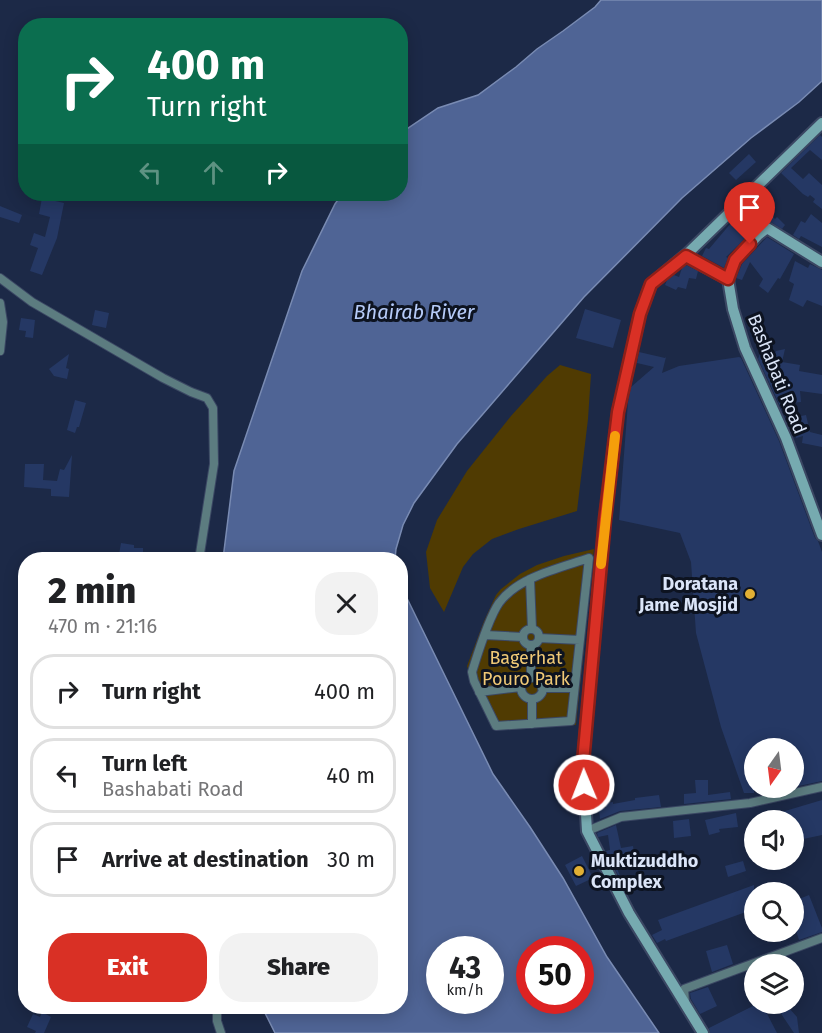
<!DOCTYPE html>
<html lang="en">
<head>
<meta charset="utf-8">
<style>
  body { margin:0; font-family:"Fira Sans",sans-serif; background:#f2f2f2; color:#202124; height:100vh; display:flex; flex-direction:column; font-size:22px; white-space:nowrap }
  * { box-sizing:border-box; margin:0 }
  p { font-size:20px; color:#757577 }
  .icon { flex:none; width:33px; height:33px; fill:none; stroke:currentColor; stroke-width:2; stroke-linecap:round; stroke-linejoin:round }
  .map { position:relative; flex:1; overflow:hidden }
  .side { position:absolute; left:18px; top:552px; width:390px; height:462px; display:flex; flex-direction:column; background:#fff; border-radius:24px; box-shadow:0 3px 15px #0003 }
  .side>* { flex:none }
  .guide { position:absolute; left:18px; top:18px; width:390px; height:183px; border-radius:24px; box-shadow:0 3px 15px #0003; background:#0b6e4f; color:#fff; overflow:hidden }
  .needle { width:39px; rotate:194deg }
  .fabs { position:absolute; left:744px; top:738px; display:grid; gap:12px }
  .fabs a { display:grid; place-items:center; width:60px; height:60px; border-radius:50%; background:#fff; box-shadow:0 3px 15px #0003; font-size:30px }
  .speed { position:absolute; left:426px; top:936px; display:flex; gap:12px; font-size:30px; font-weight:700; text-align:center }
  .speed>* { display:grid; place-content:center; width:78px; height:78px; border-radius:50%; background:#fff; box-shadow:0 3px 15px #0003; line-height:1 }
  .speed small { font-size:15px; font-weight:400 }
  .speed .limit { border:9px solid #d22; background:#fff; color:#111 }
  .pin { position:absolute; display:grid; place-items:center; width:51px; height:51px; color:#fff; margin:-62px -26px; border-radius:50% 50% 50% 0; rotate:-45deg; box-shadow:0 0 6px #0007 }
  .pin .icon { rotate:45deg }
  .me { position:absolute; width:66px; margin:-33px; rotate:359deg; stroke-linejoin:round; filter:drop-shadow(0 0 4px #0008) }
  .turn { display:flex; align-items:center; gap:21px; height:126px; padding:0 30px; font-size:27px }
  .turn .icon { width:78px; height:78px; stroke-width:2.5 }
  .turn b { display:block; font-size:42px; line-height:51px }
  .lanes { display:flex; align-items:center; height:57px; padding:0 30px; background:#0003; justify-content:center; gap:30px; direction:ltr }
  .lanes .off { opacity:.35 }
  .round { display:grid; place-items:center; flex:none; width:63px; height:63px; border-radius:24px; background:#f2f2f2 }
  .head { display:flex; align-items:center; justify-content:space-between; height:102px; padding:0 30px }
  h1 { font-size:36px; font-weight:800; line-height:45px }
  .button { display:flex; gap:12px; margin-top:auto; padding:12px 30px }
  .button a { flex:1; height:69px; border-radius:24px; background:#d93025; color:#fff; font-size:24px; font-weight:800; line-height:69px; text-align:center }
  .button a+a { background:#f2f2f2; color:#202124 }
  ul { padding:0; list-style:none }
  li { display:flex; align-items:center; gap:18px; height:75px; margin:0 12px 9px; padding:0 18px; border:3px solid #e0e0e0; border-radius:24px }
  li div { flex:1 }
  li b { display:block; font-size:22px }
  li em { font-style:normal }
  .map>svg:first-child { display:block }
  .green { fill:#503b02 }
  .water { fill:#4f6495; stroke:#798bb3; stroke-width:1.5; fill-rule:evenodd }
  .building { fill:#253864 }
  .lines { fill:none; stroke-linecap:round; stroke-linejoin:round }
  .street-casing { stroke:#3b4763; stroke-width:10 }
  .secondary-casing { stroke:#3b4763; stroke-width:14 }
  .street { stroke:#5c7c80; stroke-width:8 }
  .secondary { stroke:#76aab0; stroke-width:10 }
  .route-casing { stroke:#8d1f18; stroke-width:15 }
  .route { stroke:#d93025; stroke-width:10 }
  .slow { stroke:#f59e0b; stroke-width:10 }
  .poi-dot { fill:#e1af34; stroke:#0d1320; stroke-width:2 }
  .labels { text-anchor:middle; dominant-baseline:central; stroke-width:6; stroke-linejoin:round; paint-order:stroke }
  .street-label { font-size:18px; fill:#dbe5f8; stroke:#0d1320 }
  .poi-label { font-size:18px; font-weight:bold; fill:#dbe5f8; stroke:#0d1320; text-anchor:end }
  .park-label { font-size:18px; fill:#f0c976; stroke:#0d1320 }
  .water-label { font-size:20px; font-style:italic; fill:#b6cbf8; stroke:#0d1320 }
</style>
</head>
<body>
<div class="map">
<svg width="822" height="1033" viewBox="0 0 822 1033">
  <rect width="100%" height="100%" fill="#1c2947"/>
  <path class="green" d="M 560,365 L 591,374 L 588,419 L 577,511 L 519,529 L 492,539 L 473,554 L 463,567 L 444,612 L 430,588 L 426,552 L 437,520 L 467,471 L 511,416 L 547,376 Z
    M 594,549 L 576,725 L 494,730 L 475,693 L 467,666 L 484,621 L 496,595 L 501,589 L 520,574 L 537,565 L 564,556 Z"/>
  <path class="water" d="M 601,0 L 822,0 L 822,81 L 799,102 L 751,138 L 682,198 L 584,297 L 520,371 L 457,444 L 414,503 L 403,525 L 396,549 L 395,559 L 223,559 L 234,471 L 302,271 L 335,204 L 342,194 L 400,194 L 401,133 L 438,108 L 478,95 L 516,67 L 537,49 L 563,31 L 595,7 Z
    M 401,586 L 493,774 L 530,827 L 563,878 L 607,957 L 659,1033 L 275,1033 L 262,1007 L 400,1006 ZM 440,950 L 490,950 L 490,1000 L 440,1000 ZM 530,950 L 580,950 L 580,1000 L 530,1000 Z"/>
  <path class="building" d="M 820,135 L 822,137 L 822,160 L 810,150 L 791,168 L 803,179 L 809,173 L 822,185 L 822,209 L 813,202 L 815,199 L 810,195 L 808,197 L 803,194 L 781,173 Z
    M 749,154 L 756,162 L 736,180 L 729,173 Z
    M 765,189 L 770,194 L 760,203 L 775,219 L 777,217 L 785,225 L 782,229 L 771,222 L 766,219 L 764,221 L 762,219 L 758,226 L 726,257 L 728,258 L 724,268 L 702,256 L 706,248 L 709,249 L 731,223 L 734,225 L 744,210 Z
    M 42,198 L 64,203 L 57,238 L 42,275 L 30,271 L 38,248 L 30,245 L 34,233 L 45,237 L 50,217 L 39,214 Z
    M 0,206 L 22,215 L 19,223 L 0,217 Z
    M 811,214 L 822,223 L 822,247 L 801,236 L 799,239 L 793,235 L 801,221 L 805,223 Z
    M 767,237 L 794,254 L 780,279 L 778,278 L 768,293 L 759,286 L 763,279 L 750,262 L 742,280 L 736,278 L 742,264 Z
    M 795,261 L 808,268 L 810,264 L 822,270 L 822,306 L 807,300 L 803,307 L 789,300 L 794,284 L 789,281 Z
    M 686,265 L 698,271 L 696,279 L 689,278 L 686,289 L 678,287 L 676,290 L 665,285 L 667,280 L 674,275 L 679,277 L 682,268 Z
    M 585,309 L 621,320 L 613,348 L 576,338 Z
    M 95,310 L 109,313 L 106,328 L 92,325 Z
    M 21,318 L 35,320 L 33,338 L 25,337 L 26,331 L 19,330 Z
    M 785,349 L 782,362 L 800,365 L 799,371 L 822,375 L 822,394 L 800,391 L 801,402 L 780,404 L 789,425 L 758,359 L 760,354 L 772,351 L 776,352 L 776,351 Z
    M 639,352 L 665,358 L 666,357 L 662,373 L 679,366 L 739,357 L 741,358 L 779,441 L 815,538 L 818,541 L 822,552 L 822,781 L 794,787 L 794,748 L 754,748 L 754,793 L 744,793 L 721,727 L 696,633 L 691,562 L 680,533 L 619,520 L 628,402 L 631,387 L 654,367 L 637,363 Z
    M 69,354 L 66,368 L 69,369 L 67,379 L 54,376 L 49,369 Z
    M 75,400 L 86,403 L 79,427 L 77,427 L 75,433 L 67,430 Z
    M 806,415 L 810,432 L 822,435 L 822,447 L 802,443 L 803,436 L 796,438 L 792,418 Z
    M 72,455 L 69,497 L 51,496 L 51,489 L 24,487 L 25,464 L 44,464 L 43,480 L 57,481 L 60,469 L 64,470 Z
    M 121,543 L 134,545 L 134,548 L 143,548 L 143,556 L 132,555 L 131,560 L 118,560 Z
    M 695,780 L 708,780 L 708,795 L 730,792 L 731,799 L 684,804 L 684,794 L 696,793 Z
    M 659,795 L 661,807 L 620,811 L 600,819 L 599,808 L 606,808 L 605,803 L 613,802 L 613,804 L 635,800 L 635,798 Z
    M 822,800 L 822,835 L 794,841 L 794,820 L 777,820 L 775,814 Z
    M 736,813 L 738,827 L 719,829 L 720,832 L 709,835 L 705,820 Z
    M 689,819 L 691,836 L 674,838 L 673,821 Z
    M 616,825 L 621,848 L 633,846 L 634,853 L 621,855 L 622,860 L 614,862 L 622,880 L 621,881 L 606,851 L 610,850 L 608,835 L 598,837 L 597,833 Z
    M 582,856 L 593,878 L 576,886 L 565,865 Z
    M 743,861 L 746,871 L 728,877 L 725,866 Z
    M 754,885 L 754,909 L 666,941 L 665,939 L 657,943 L 652,935 L 662,930 L 658,920 Z
    M 809,895 L 822,928 L 822,932 L 799,940 L 794,924 L 794,901 Z
    M 727,945 L 733,964 L 712,972 L 706,951 Z
    M 708,987 L 717,1006 L 700,1014 L 691,999 L 690,993 Z
    M 757,1004 L 762,1004 L 777,1033 L 710,1033 L 709,1028 Z
    M 789,1008 L 797,1017 L 799,1033 L 794,1033 L 778,1009 Z
    M 42,1012 L 51,1017 L 44,1033 L 35,1033 L 36,1031 L 27,1027 L 33,1014 L 40,1017 Z"/>
  <g class="lines">
    <g class="street-casing">
      <path id="street" d="M 0,278 L 32,302 L 163,378 L 191,392 L 207,398 L 213,408 L 214,464 L 199,560
        M 0,303 L 3,322 L 0,351
        M 589,558 L 571,721 L 496,726 L 474,681 L 472,672 C 478,653 488,619 499,603 C 518,577 560,568 589,558 Z
        M 530,579 L 532,629
        M523 637a8 8 0 1 1 16 0a8 8 0 1 1-16 0Z
        M 485,635 L 523,637
        M 539,638 L 580,640
        M 531,645 L 531,678
        M521 688a11 11 0 1 1 22 0a11 11 0 1 1-22 0Z
        M 542,688 L 574,688
        M 479,692 L 521,687
        M 532,724 L 532,699
        M 587,831 L 621,817 L 750,803 L 822,787
        M 685,1002 L 684,989 L 822,938
        M 217,1006 L 217,1021 L 221,1033"/>
    </g>
    <g class="secondary-casing">
      <path id="secondary" d="M 685,256 L 728,279
        M 822,262 L 767,228 L 758,235 L 735,260 L 728,279 L 733,309 L 745,348 L 786,438 L 822,535
        M 703,1033 L 629,913 L 587,831 L 583,761 L 605,519 L 618,412 L 640,314 L 651,284 L 688,253 L 822,123"/>
    </g>
    <use href="#street" class="street"/>
    <use href="#secondary" class="secondary"/>
  </g>
  <g class="lines">
    <g class="route-casing">
      <path id="route" d="M 584,785 L 583,762 L 605,519 L 618,412 L 640,314 L 651,284 L 686,256 L 728,279 L 735,260 L 750,244"/>
    </g>
    <use href="#route" class="route"/>
    <path class="slow" d="M 601,564 L 615,436"/>
  </g>
  <g class="poi-dot">
    <circle cx="750" cy="594" r="6"/>
    <circle cx="579" cy="871" r="6"/>
  </g>
  <g class="labels">
    <g class="street-label">
      <text transform="translate(777 374) rotate(68)">Bashabati Road</text>
    </g>
    <g class="poi-label">
      <text x="738" y="584">Doratana<tspan x="738" dy="21">Jame Mosjid</tspan></text>
      <text x="591" y="861" text-anchor="start">Muktizuddho<tspan x="591" dy="21">Complex</tspan></text>
    </g>
    <g class="park-label">
      <text x="526" y="658">Bagerhat<tspan x="526" dy="21">Pouro Park</tspan></text>
    </g>
    <g class="water-label">
      <text x="414" y="312">Bhairab River</text>
    </g>
  </g>
</svg>
<div class="fabs">
<a><svg class="needle" viewBox="-14 -14 28 28"><path d="M0-13l5 13h-10z" fill="#e53935"/><path d="M0 13l5-13h-10z" fill="#757577"/></svg></a>
<a><svg class="icon" aria-label="sound" viewBox="0 0 24 24"><path d="M4 9h4l5-4v14l-5-4H4zM17 9q2 3 0 6"/></svg></a>
<a><svg class="icon" aria-label="search" viewBox="0 0 24 24"><circle cx="10" cy="10" r="6"/><path d="M15 15l6 6"/></svg></a>
<a><svg class="icon" aria-label="layers" viewBox="0 0 24 24"><path d="M12 4l9 5-9 5-9-5zM3 14l9 5 9-5"/></svg></a>
</div>
<div class="speed"><div>43<small>km/h</small></div><div class="limit">50</div></div>
<div class="pin" style="left:750px;top:244px;background:#d93025"><svg class="icon" aria-label="arrive" viewBox="0 0 24 24"><path d="M6 21V4h12l-3 4 3 4H6"/></svg></div>
<svg class="me" style="left:584px;top:785px" viewBox="-20 -20 40 40"><circle r="17" fill="#d93025" stroke="#fff" stroke-width="3"/><path d="M0-11L8 9 0 5-8 9z" fill="#fff"/></svg>
<div class="guide">
<div class="turn"><svg class="icon" aria-label="right" viewBox="0 0 24 24"><path d="M7 20v-9h11M14 6l5 5-5 5"/></svg><div><b>400 m</b>Turn right</div></div>
<div class="lanes"><svg class="icon off" aria-label="left" viewBox="0 0 24 24"><path d="M17 20v-9H6M10 6l-5 5 5 5"/></svg><svg class="icon off" aria-label="ahead" viewBox="0 0 24 24"><path d="M12 20V5M6 11l6-6 6 6"/></svg><svg class="icon" aria-label="right" viewBox="0 0 24 24"><path d="M7 20v-9h11M14 6l5 5-5 5"/></svg></div>
</div>
<section class="side">
<div class="head"><div><h1>2 min</h1><p>470 m · 21:16</p></div><a class="round"><svg class="icon" aria-label="close" viewBox="0 0 24 24"><path d="M6 6l12 12M18 6L6 18"/></svg></a></div>
<ul>
<li><svg class="icon" aria-label="right" viewBox="0 0 24 24"><path d="M7 20v-9h11M14 6l5 5-5 5"/></svg><div><b>Turn right</b></div><em>400 m</em></li>
<li><svg class="icon" aria-label="left" viewBox="0 0 24 24"><path d="M17 20v-9H6M10 6l-5 5 5 5"/></svg><div><b>Turn left</b><p>Bashabati Road</p></div><em>40 m</em></li>
<li><svg class="icon" aria-label="arrive" viewBox="0 0 24 24"><path d="M6 21V4h12l-3 4 3 4H6"/></svg><div><b>Arrive at destination</b></div><em>30 m</em></li>
</ul>
<div class="button"><a>Exit</a><a>Share</a></div>
</section>
</div>
</body>
</html>
